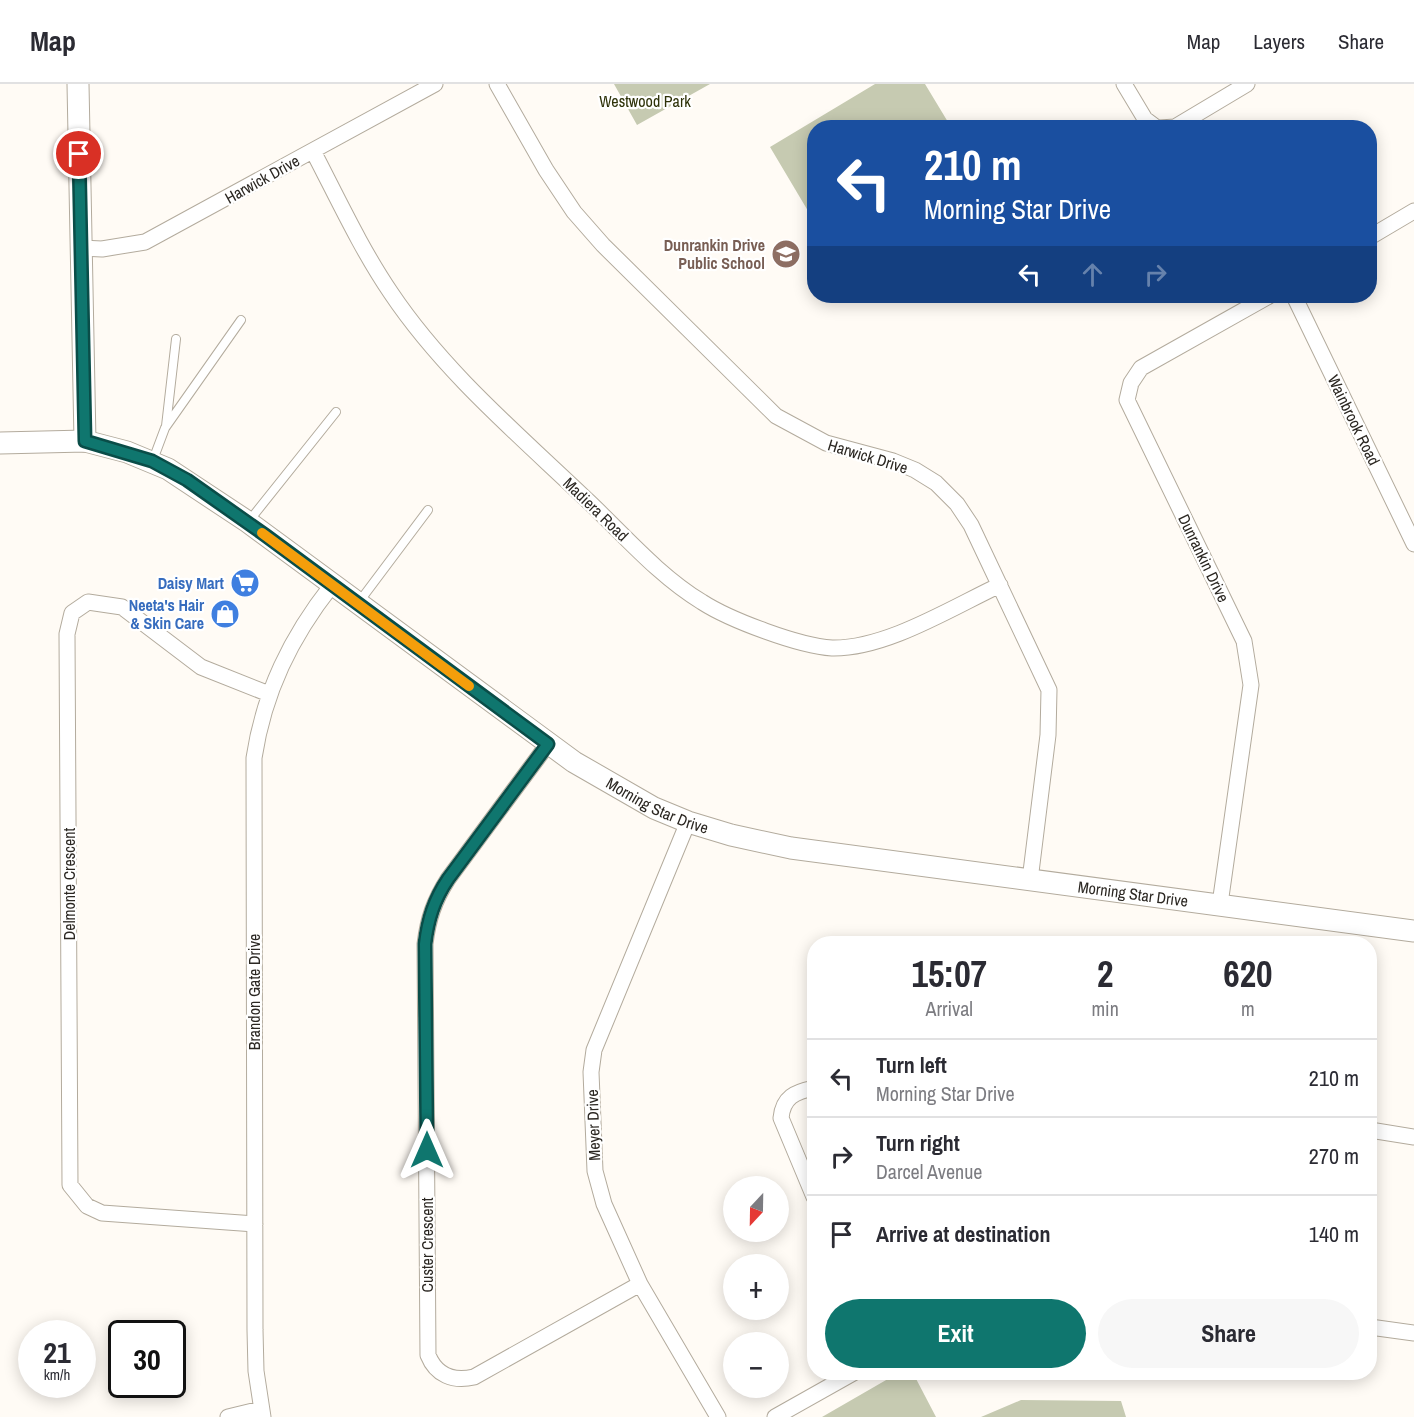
<!DOCTYPE html>
<html lang="en">
<head>
<meta charset="utf-8">
<style>
  body { margin:0; font-family:"Archivo Narrow",sans-serif; background:#f7f7f7; color:#2b2b33; height:100vh; display:flex; flex-direction:column; font-size:22px; white-space:nowrap }
  * { box-sizing:border-box; margin:0 }
  p { font-size:20px; color:#7c7c81 }
  .icon { flex:none; width:33px; height:33px; fill:none; stroke:currentColor; stroke-width:2; stroke-linecap:round; stroke-linejoin:round }
  .map { position:relative; flex:1; overflow:hidden }
  .panel { position:absolute; left:807px; top:852px; width:570px; height:444px; display:flex; flex-direction:column; background:#fff; border-radius:24px; box-shadow:0 3px 15px #0003 }
  .panel>* { flex:none }
  .banner { position:absolute; left:807px; top:36px; width:570px; height:183px; border-radius:24px; box-shadow:0 3px 15px #0003; background:#1a4fa0; color:#fff; overflow:hidden }
  .needle { width:39px; rotate:202deg }
  .fabs { position:absolute; left:723px; top:1092px; display:grid; gap:12px }
  .fabs a { display:grid; place-items:center; width:66px; height:66px; border-radius:50%; background:#fff; box-shadow:0 3px 15px #0003; font-size:30px }
  .speed { position:absolute; left:18px; top:1236px; display:flex; gap:12px; font-size:30px; font-weight:700; text-align:center }
  .speed>* { display:grid; place-content:center; width:78px; height:78px; border-radius:50%; background:#fff; box-shadow:0 3px 15px #0003; line-height:1 }
  .speed small { font-size:15px; font-weight:400 }
  .speed .limit { border:3px solid #111; border-radius:9px; background:#fff; color:#111 }
  .pin { position:absolute; display:grid; place-items:center; width:51px; height:51px; color:#fff; margin:-26px; border:3px solid #fff; border-radius:50%; box-shadow:0 2px 6px #0007 }
  .me { position:absolute; width:66px; margin:-33px; rotate:0deg; stroke-linejoin:round; filter:drop-shadow(0 0 4px #0008) }
  .turn { display:flex; align-items:center; gap:21px; height:126px; padding:0 18px; font-size:27px }
  .turn .icon { width:78px; height:78px; stroke-width:2.5 }
  .turn b { display:block; font-size:42px; line-height:51px }
  .lanes { display:flex; align-items:center; height:57px; padding:0 18px; background:#0003; justify-content:center; gap:30px; direction:ltr }
  .lanes .off { opacity:.35 }
  .eta { display:flex; justify-content:space-evenly; align-items:center; height:102px; text-align:center }
  .eta b { font-size:36px; font-weight:700; line-height:42px }
  .cta { display:flex; gap:12px; margin-top:auto; padding:12px 18px }
  .cta a { flex:1; height:69px; border-radius:36px; background:#0f766e; color:#fff; font-size:24px; font-weight:700; line-height:69px; text-align:center }
  .cta a+a { background:#f7f7f7; color:#2b2b33 }
  ul { padding:0; list-style:none }
  li { display:flex; align-items:center; gap:18px; height:78px; padding:0 18px; border-top:2px solid #e1e1e2 }
  li div { flex:1 }
  li b { display:block; font-size:22px }
  li em { font-style:normal }
  header { display:flex; align-items:center; gap:36px; box-sizing:border-box; height:84px; padding:0 30px; background:#fff; border-bottom:2px solid #e1e1e2 }
  header strong { font-size:28px }
  nav { display:flex; gap:33px; margin-inline-start:auto; font-size:21px }
  .map>svg:first-child { display:block }
  .green { fill:#c6cab1 }
  .lines { fill:none; stroke-linecap:round; stroke-linejoin:round }
  .lane-casing { stroke:#b3ab9d; stroke-width:10 }
  .street-casing { stroke:#b3ab9d; stroke-width:17 }
  .secondary-casing { stroke:#b3ab9d; stroke-width:23 }
  .lane { stroke:#fff; stroke-width:8 }
  .street { stroke:#fff; stroke-width:15 }
  .secondary { stroke:#fff; stroke-width:21 }
  .route-casing { stroke:#0a4d48; stroke-width:15 }
  .route { stroke:#0f766e; stroke-width:10 }
  .slow { stroke:#f59e0b; stroke-width:10 }
  .labels { text-anchor:middle; dominant-baseline:central; stroke-width:4.5; stroke-linejoin:round; paint-order:stroke }
  .park-label { font-size:16px; fill:#2d3108; stroke:#fff }
  .street-label { font-size:16px; fill:#2b2722; stroke:#fff }
  .education-label { font-size:16px; font-weight:bold; fill:#785e54; stroke:#fff; text-anchor:end }
  .shop-label { font-size:16px; font-weight:bold; fill:#366cbe; stroke:#fff; text-anchor:end }
</style>
</head>
<body>
<header>
<strong>Map</strong>
<nav><a>Map</a><a>Layers</a><a>Share</a></nav>
</header>
<div class="map">
<svg width="1414" height="1333" viewBox="0 0 1414 1333">
  <rect width="100%" height="100%" fill="#fffbf5"/>
  <path class="green" d="M 614,0 L 710,0 L 637,41 Z
    M 875,0 L 925,0 L 951,43 L 814,44 L 814,137 L 770,63 Z
    M 900,1288 L 913,1289 L 936,1333 L 822,1333 Z
    M 1021,1316 L 1121,1317 L 1126,1333 L 981,1333 Z"/>
  <g class="lines">
    <g class="lane-casing">
      <path id="lane" d="M 166,342 L 176,255
        M 153,376 L 165,344 L 241,236
        M 249,437 L 336,328
        M 359,518 L 428,426"/>
    </g>
    <g class="street-casing">
      <path id="street" d="M 497,0 L 546,86 L 574,128 L 603,161 L 776,332 L 826,359 L 893,377 L 915,386 L 936,399 L 957,420 L 971,441 L 1049,606 L 1048,651 L 1030,796
        M 1124,0 L 1145,35 L 1157,44
        M 1160,44 L 1175,43 L 1247,0
        M 313,67 C 338,115 361,165 391,209 C 444,288 519,351 588,417 C 624,451 659,492 702,518 C 730,536 799,562 832,564 C 886,565 951,524 1000,501
        M 1370,153 L 1414,127
        M 81,164 L 102,165 L 145,158 L 435,0
        M 1294,212 L 1414,460
        M 548,660 L 448,795 C 434,817 428,835 425,860 L 428,1271 C 436,1291 453,1298 474,1293 L 640,1200
        M 688,738 L 594,966 L 591,988 L 595,1087 L 604,1120 L 640,1200 L 718,1333
        M 1220,820 L 1251,601 L 1244,557 L 1127,316 L 1131,299 L 1141,284 L 1269,212
        M 814,1004 C 795,1008 783,1013 781,1034 L 814,1113
        M 1370,1046 L 1414,1053
        M 255,1140 L 102,1129 L 87,1122 L 70,1101 L 67,550 L 72,529 L 88,518 L 122,523 L 201,583 L 269,610
        M 1370,1243 L 1414,1249
        M 228,1333 L 261,1325
        M 263,1333 L 256,1287 L 255,1246 L 254,674 C 264,608 291,553 332,501
        M 775,1333 L 855,1288"/>
    </g>
    <g class="secondary-casing">
      <g id="secondary">
        <path d="M 78,0 L 85,357"/>
        <path id="s1" d="M 0,359 L 85,357 L 127,368 L 168,385 L 248,438 L 574,678 L 654,724 L 688,738 L 731,751 L 791,764 L 1414,847"/>
      </g>
    </g>
    <use href="#lane" class="lane"/>
    <use href="#street" class="street"/>
    <use href="#secondary" class="secondary"/>
  </g>
  <g class="lines">
    <g class="route-casing">
      <path id="route" d="M 79,70 L 85,357 L 152,377 L 187,396 L 265,451 L 548,660 L 448,795 C 434,816 428,835 425,860 L 427,1066"/>
    </g>
    <use href="#route" class="route"/>
    <path class="slow" d="M 262,449 L 469,602"/>
  </g>
  <defs>
    <g id="school-disc" transform="scale(1.5)"><circle r="9.5" fill="#8d6e63" stroke="#fff"/><path d="M0-5L7-2L0 1L-7-2ZM-4 1L0 2.5L4 1V4Q0 6-4 4Z" fill="#fff"/></g>
    <g id="supermarket-disc" transform="scale(1.5)"><circle r="9.5" fill="#3f7fe0" stroke="#fff"/><path d="M-6-5.5h2.5l.6 2H6L4.5 2H-2.5L-4.4-4H-6ZM-1.5 3.2a1.3 1.3 0 1 0 .1 0ZM3 3.2a1.3 1.3 0 1 0 .1 0Z" fill="#fff"/></g>
    <g id="shop-disc" transform="scale(1.5)"><circle r="9.5" fill="#3f7fe0" stroke="#fff"/><path d="M-5-2.5h2.3a2.7 3.5 0 0 1 5.4 0H5L5.5 6h-11ZM-1.5-2.5h3a1.5 2.3 0 0 0-3 0Z" fill="#fff"/></g>
  </defs>
  <g fill-rule="evenodd">
    <use href="#school-disc" x="786" y="170"/>
    <use href="#supermarket-disc" x="245" y="499"/>
    <use href="#shop-disc" x="225" y="530"/>
  </g>
  <g class="labels">
    <g class="park-label">
      <text x="645" y="17">Westwood Park</text>
    </g>
    <g class="street-label">
      <text transform="translate(262 95) rotate(-29)">Harwick Drive</text>
      <text transform="translate(1354 336) rotate(64)">Wainbrook Road</text>
      <text transform="translate(868 372) rotate(17)">Harwick Drive</text>
      <text transform="translate(596 425) rotate(44)">Madiera Road</text>
      <text transform="translate(1204 474) rotate(64)">Dunrankin Drive</text>
      <text stroke="none"><textPath href="#s1" startOffset="768">Morning Star Drive</textPath></text>
      <text transform="translate(69 800) rotate(-90)">Delmonte Crescent</text>
      <text stroke="none"><textPath href="#s1" startOffset="1254">Morning Star Drive</textPath></text>
      <text transform="translate(254 908) rotate(-90)">Brandon Gate Drive</text>
      <text transform="translate(593 1041) rotate(-92)">Meyer Drive</text>
      <text transform="translate(427 1161) rotate(-90)">Custer Crescent</text>
    </g>
    <g class="education-label">
      <text x="765" y="161">Dunrankin Drive<tspan x="765" dy="18">Public School</tspan></text>
    </g>
    <g class="shop-label">
      <text x="224" y="499">Daisy Mart</text>
      <text x="204" y="521">Neeta's Hair<tspan x="204" dy="18">&amp; Skin Care</tspan></text>
    </g>
  </g>
</svg>
<div class="fabs">
<a><svg class="needle" viewBox="-14 -14 28 28"><path d="M0-13l5 13h-10z" fill="#e53935"/><path d="M0 13l5-13h-10z" fill="#7c7c81"/></svg></a>
<a>+</a>
<a>−</a>
</div>
<div class="speed"><div>21<small>km/h</small></div><div class="limit">30</div></div>
<div class="pin" style="left:79px;top:70px;background:#d93025"><svg class="icon" aria-label="arrive" viewBox="0 0 24 24"><path d="M6 21V4h12l-3 4 3 4H6"/></svg></div>
<svg class="me" style="left:427px;top:1066px" viewBox="-20 -20 40 40"><path d="M0-17L14 15 0 8-14 15z" fill="#0f766e" stroke="#fff" stroke-width="4"/></svg>
<div class="banner">
<div class="turn"><svg class="icon" aria-label="left" viewBox="0 0 24 24"><path d="M17 20v-9H6M10 6l-5 5 5 5"/></svg><div><b>210 m</b>Morning Star Drive</div></div>
<div class="lanes"><svg class="icon" aria-label="left" viewBox="0 0 24 24"><path d="M17 20v-9H6M10 6l-5 5 5 5"/></svg><svg class="icon off" aria-label="ahead" viewBox="0 0 24 24"><path d="M12 20V5M6 11l6-6 6 6"/></svg><svg class="icon off" aria-label="right" viewBox="0 0 24 24"><path d="M7 20v-9h11M14 6l5 5-5 5"/></svg></div>
</div>
<section class="panel">
<div class="eta">
<div><b>15:07</b><p>Arrival</p></div>
<div><b>2</b><p>min</p></div>
<div><b>620</b><p>m</p></div>
</div>
<ul>
<li><svg class="icon" aria-label="left" viewBox="0 0 24 24"><path d="M17 20v-9H6M10 6l-5 5 5 5"/></svg><div><b>Turn left</b><p>Morning Star Drive</p></div><em>210 m</em></li>
<li><svg class="icon" aria-label="right" viewBox="0 0 24 24"><path d="M7 20v-9h11M14 6l5 5-5 5"/></svg><div><b>Turn right</b><p>Darcel Avenue</p></div><em>270 m</em></li>
<li><svg class="icon" aria-label="arrive" viewBox="0 0 24 24"><path d="M6 21V4h12l-3 4 3 4H6"/></svg><div><b>Arrive at destination</b></div><em>140 m</em></li>
</ul>
<div class="cta"><a>Exit</a><a>Share</a></div>
</section>
</div>
</body>
</html>
